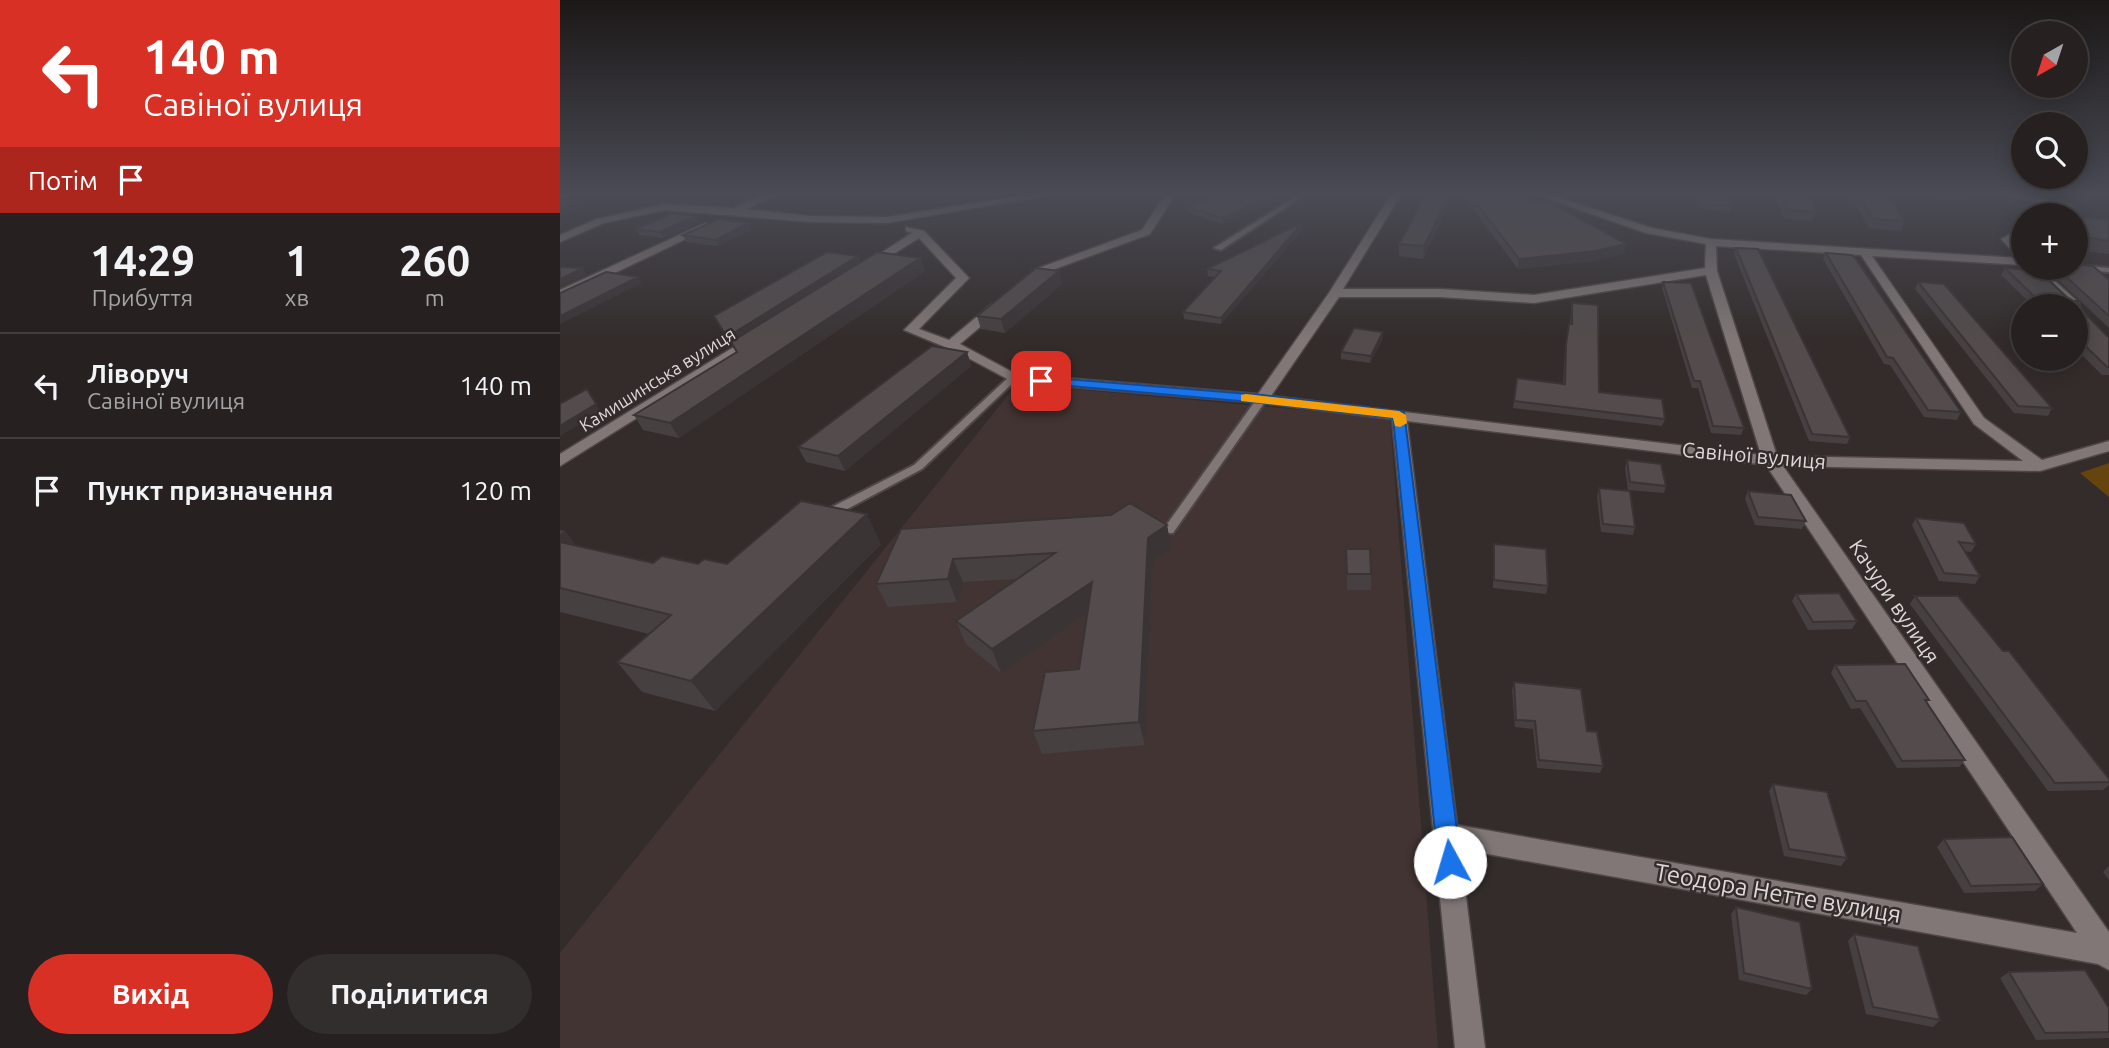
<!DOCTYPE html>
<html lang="uk">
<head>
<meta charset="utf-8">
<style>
  body { margin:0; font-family:Ubuntu,sans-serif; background:#322e2d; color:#f1f3f6; height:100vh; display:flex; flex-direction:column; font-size:26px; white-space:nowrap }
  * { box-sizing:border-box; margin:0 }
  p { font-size:23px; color:#a4a3a5 }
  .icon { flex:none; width:38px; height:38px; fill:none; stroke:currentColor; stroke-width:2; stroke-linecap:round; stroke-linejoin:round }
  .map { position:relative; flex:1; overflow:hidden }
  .sheet { display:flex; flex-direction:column; background:#262120; width:560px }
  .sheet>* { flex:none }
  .top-card { background:#d93025; color:#fff; overflow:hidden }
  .needle { width:46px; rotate:219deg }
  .controls { position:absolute; left:1451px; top:21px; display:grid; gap:14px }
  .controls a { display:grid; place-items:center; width:77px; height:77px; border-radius:50%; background:#262120; box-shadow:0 4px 18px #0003,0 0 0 2px #423e3e; font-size:35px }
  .pin { position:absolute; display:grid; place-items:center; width:60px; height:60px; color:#fff; margin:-30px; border-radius:14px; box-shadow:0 4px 10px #0006 }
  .me { position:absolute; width:77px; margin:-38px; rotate:354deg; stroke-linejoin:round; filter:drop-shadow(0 0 5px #0008) }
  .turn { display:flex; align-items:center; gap:24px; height:147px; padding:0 28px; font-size:32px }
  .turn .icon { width:91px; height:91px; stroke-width:2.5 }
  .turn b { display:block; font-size:49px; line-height:60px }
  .then { display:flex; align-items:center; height:66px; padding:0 28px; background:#0003; gap:14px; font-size:26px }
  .eta { display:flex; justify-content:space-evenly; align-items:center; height:119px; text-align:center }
  .eta b { font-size:42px; font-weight:700; line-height:49px }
  .primary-button { display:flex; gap:14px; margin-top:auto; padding:14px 28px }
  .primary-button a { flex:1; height:80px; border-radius:42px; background:#d93025; color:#fff; font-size:28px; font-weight:700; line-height:80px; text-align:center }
  .primary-button a+a { background:#322e2d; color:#f1f3f6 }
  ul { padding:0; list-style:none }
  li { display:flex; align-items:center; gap:21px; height:105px; padding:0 28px; border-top:2px solid #423e3e }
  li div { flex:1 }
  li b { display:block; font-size:26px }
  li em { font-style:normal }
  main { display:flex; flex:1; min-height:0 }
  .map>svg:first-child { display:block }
  .built { fill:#423432 }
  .green { fill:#66440e }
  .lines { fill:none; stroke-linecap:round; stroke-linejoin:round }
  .lane-casing { stroke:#4e4746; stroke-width:4 }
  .street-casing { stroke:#4e4746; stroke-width:3 }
  .lane { fill:#807776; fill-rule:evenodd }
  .street { fill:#807776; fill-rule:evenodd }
  .wall { fill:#474041 }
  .shaded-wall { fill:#3a3435 }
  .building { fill:#534b4c; stroke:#3a3435; stroke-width:2 }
  .route { fill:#1a73e8; stroke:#114b97; stroke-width:2 }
  .slow { fill:#f59e0b }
  .labels { text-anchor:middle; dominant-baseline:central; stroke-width:5; stroke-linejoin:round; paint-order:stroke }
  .far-street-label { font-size:18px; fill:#ded9d8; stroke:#332c2b }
  .street-label { font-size:21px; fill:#ded9d8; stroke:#332c2b }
  .near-street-label { font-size:24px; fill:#ded9d8; stroke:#332c2b }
</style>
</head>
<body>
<main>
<section class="sheet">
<div class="top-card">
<div class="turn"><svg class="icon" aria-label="left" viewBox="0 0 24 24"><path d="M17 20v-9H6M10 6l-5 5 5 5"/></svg><div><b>140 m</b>Савіної вулиця</div></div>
<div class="then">Потім<svg class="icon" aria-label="arrive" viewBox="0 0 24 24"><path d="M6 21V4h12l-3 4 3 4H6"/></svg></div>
</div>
<div class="eta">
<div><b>14:29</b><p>Прибуття</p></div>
<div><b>1</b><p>хв</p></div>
<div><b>260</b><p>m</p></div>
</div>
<ul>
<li><svg class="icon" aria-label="left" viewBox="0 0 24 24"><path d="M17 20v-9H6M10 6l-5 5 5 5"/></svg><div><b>Ліворуч</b><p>Савіної вулиця</p></div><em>140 m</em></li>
<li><svg class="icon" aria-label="arrive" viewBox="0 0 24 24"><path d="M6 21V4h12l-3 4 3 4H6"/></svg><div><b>Пункт призначення</b></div><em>120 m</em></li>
</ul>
<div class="primary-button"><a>Вихід</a><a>Поділитися</a></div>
</section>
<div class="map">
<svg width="1549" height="1048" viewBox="0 0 1549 1048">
  <rect width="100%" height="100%" fill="#332c2b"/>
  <path class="built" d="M 457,384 L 830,418 L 878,1048 L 0,1048 L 0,953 Z"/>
  <path class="green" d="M 1549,463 L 1549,497 L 1520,473 Z"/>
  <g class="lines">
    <g class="lane-casing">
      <path id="lane" d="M 737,193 L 744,193 L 745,195 L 661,250 L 654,248 L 738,195 Z
        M 1516,265 L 1549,268 L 1549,272 L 1513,269 Z
        M 453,375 L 456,376 L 456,380 L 362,469 L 276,515 L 268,515 L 266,512 L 268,509 L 354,465 L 450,376 Z
        M 702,396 L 707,399 L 613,533 L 605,533 L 603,530 L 605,527 L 698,397 Z"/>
    </g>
    <g class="street-casing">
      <path id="street" d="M 16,193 L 14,195 L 0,200 L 0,194 Z
        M 207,193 L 220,193 L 187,209 L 250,216 L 327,217 L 479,193 L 501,193 L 327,223 L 250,222 L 105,210 L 44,223 L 0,242 L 0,235 L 37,219 L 105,204 L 173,208 Z
        M 606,193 L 616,193 L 590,234 L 484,273 L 470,286 L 460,283 L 476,269 L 582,230 Z
        M 832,193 L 842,193 L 783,289 L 880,289 L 974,295 L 1145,268 L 1146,244 L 1086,233 L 971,193 L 985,193 L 1092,228 L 1151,239 L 1459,258 L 1441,239 L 1463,227 L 1463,234 L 1453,240 L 1463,250 L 1463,265 L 1312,256 L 1424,418 L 1482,460 L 1549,441 L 1549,451 L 1480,471 L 1223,466 L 1549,932 L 1549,970 L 1538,964 L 900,849 L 925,1048 L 895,1048 L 832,419 L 702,403 L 453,382 L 397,352 L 344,330 L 396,278 L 359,238 L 311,268 L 301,266 L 352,233 L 346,231 L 346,227 L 364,231 L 409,278 L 359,329 L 389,340 L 432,304 L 440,304 L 440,310 L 400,344 L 456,374 L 698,394 L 769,293 ZM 1156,246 L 1301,255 L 1414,424 L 1463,461 L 1217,456 L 1157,271 ZM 1146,275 L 1201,455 L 711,396 L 779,297 L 880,297 L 974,303 ZM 847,421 L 1206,465 L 1517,933 L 897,825 Z
        M 1436,193 L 1455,193 L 1513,206 L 1508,209 Z
        M 145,223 L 150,226 L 149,228 L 0,299 L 0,290 Z
        M 1469,268 L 1481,268 L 1519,303 L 1519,309 L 1508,306 Z
        M 195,334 L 200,335 L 200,341 L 0,466 L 0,454 Z"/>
    </g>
    <use href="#lane" class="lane"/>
    <use href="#street" class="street"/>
  </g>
  <path class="wall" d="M 901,193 L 965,193 L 972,203 L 1064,254 L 1033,261 L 958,269 Z
    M 1137,193 L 1168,193 L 1172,206 L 1170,212 L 1140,209 Z
    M 1214,193 L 1247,193 L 1256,212 L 1252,221 L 1224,219 Z
    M 1289,193 L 1326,193 L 1345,221 L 1341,231 L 1309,228 Z
    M 1354,193 L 1404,193 L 1405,195 L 1402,201 L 1357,196 Z
    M 718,194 L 718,200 L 663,224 L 629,213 L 628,207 Z
    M 886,211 L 863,259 L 839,256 L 839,244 Z
    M 136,216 L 139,222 L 104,238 L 79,235 L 76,229 Z
    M 1516,217 L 1549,219 L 1549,254 L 1516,250 Z
    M 191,229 L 158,246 L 126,242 L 123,235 Z
    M 742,230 L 661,324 L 624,319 L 623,312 L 655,277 L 648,276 L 647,269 Z
    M 1176,248 L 1290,437 L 1287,444 L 1249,441 L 1174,254 Z
    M 1266,253 L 1401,412 L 1397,420 L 1364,417 L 1330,365 L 1324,364 L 1263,259 Z
    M 298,256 L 301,262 L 360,258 L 365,271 L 119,438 L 83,430 L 74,415 L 177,352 L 154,316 Z
    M 1445,268 L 1519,307 L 1547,336 L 1549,337 L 1549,375 L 1542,375 L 1516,349 L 1516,306 L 1473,306 L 1441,275 Z
    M 1490,268 L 1516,268 L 1549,280 L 1549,328 L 1497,279 L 1498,276 Z
    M 499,271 L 502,284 L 445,333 L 421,329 L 417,316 Z
    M 1103,282 L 1184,428 L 1181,435 L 1151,433 L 1138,388 L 1132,388 L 1102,288 Z
    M 1358,282 L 1492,408 L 1488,416 L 1454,413 L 1355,289 Z
    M 1012,303 L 1039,392 L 1105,419 L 1102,426 L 953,408 L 957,378 L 1003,384 L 1005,351 L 1009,324 L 1010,324 Z
    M 823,339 L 810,363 L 781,359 L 781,352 Z
    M 407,352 L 411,366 L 285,471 L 246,462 L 238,447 Z
    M 1067,460 L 1106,486 L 1104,493 L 1068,490 L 1065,468 Z
    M 1039,488 L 1075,527 L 1073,535 L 1041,532 L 1037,496 Z
    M 1188,491 L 1246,521 L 1242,529 L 1195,525 L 1185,499 Z
    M 1356,518 L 1416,544 L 1411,552 L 1404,551 L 1420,576 L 1415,584 L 1379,581 L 1352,525 Z
    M 607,525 L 611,548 L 593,561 L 585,745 L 482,754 L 473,731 L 519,669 L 527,612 L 441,673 L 406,644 L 396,621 L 457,579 L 403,582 L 397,602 L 328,607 L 316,584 L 341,529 Z
    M 0,530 L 5,531 L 16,546 L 93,563 L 167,564 L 321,544 L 155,711 L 82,692 L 57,662 L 89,634 L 0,612 Z
    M 934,544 L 988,586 L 986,594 L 933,588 L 933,551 Z
    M 786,549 L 811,574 L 811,590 L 787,590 Z
    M 1236,594 L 1297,621 L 1292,629 L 1248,630 L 1232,601 Z
    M 1355,596 L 1443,651 L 1549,779 L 1549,785 L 1543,790 L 1488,791 L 1350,604 Z
    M 1275,665 L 1369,700 L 1367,702 L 1405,760 L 1399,767 L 1337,768 L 1300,708 L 1291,709 L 1271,673 Z
    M 954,682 L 1027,731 L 1043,766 L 1040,773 L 977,768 L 973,729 L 955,727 L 952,690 Z
    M 1213,784 L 1287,858 L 1281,866 L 1224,856 L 1209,791 Z
    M 1384,839 L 1483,884 L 1475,891 L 1404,893 L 1377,847 Z
    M 1549,866 L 1549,880 L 1543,872 Z
    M 1176,907 L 1252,989 L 1246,995 L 1179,980 L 1171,914 Z
    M 1294,934 L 1380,1020 L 1373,1027 L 1306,1014 L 1288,941 Z
    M 1449,972 L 1549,1008 L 1549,1038 L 1476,1040 L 1440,978 Z"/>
  <path class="shaded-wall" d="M 718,194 L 718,200 L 663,224 L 662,218 Z
    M 887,199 L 886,211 L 863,259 L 864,246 Z
    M 21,200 L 24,206 L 0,216 L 0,208 Z
    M 136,216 L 139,222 L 104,238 L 100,232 Z
    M 189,223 L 191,229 L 158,246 L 155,240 Z
    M 742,223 L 742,230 L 661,324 L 661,318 Z
    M 1066,244 L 1064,254 L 1033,261 L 958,269 L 959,259 Z
    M 298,256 L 301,262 L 171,344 L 167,337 Z
    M 360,258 L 365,271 L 119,438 L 110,423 Z
    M 23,268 L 27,275 L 0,287 L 0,279 Z
    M 499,271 L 502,284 L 445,333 L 441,319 Z
    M 78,277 L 82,283 L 0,324 L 0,316 Z
    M 823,332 L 823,339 L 810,363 L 811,356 Z
    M 407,352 L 411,366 L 285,471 L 278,456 Z
    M 27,389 L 41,412 L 0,436 L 0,426 Z
    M 307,514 L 321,544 L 155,711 L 131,681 Z
    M 607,525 L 611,548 L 593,561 L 585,745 L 579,722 L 588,538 Z
    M 5,531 L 28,561 L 0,551 L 0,534 Z
    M 393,559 L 403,582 L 397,602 L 388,579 Z
    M 532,582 L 538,605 L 441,673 L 432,649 Z"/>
  <path class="building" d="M 662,193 L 714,193 L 718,194 L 662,218 L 628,207 Z
    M 909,193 L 965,193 L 972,203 L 986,200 L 1066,244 L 1035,251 L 959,259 Z
    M 1139,193 L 1168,193 L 1172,206 L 1142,204 Z
    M 1221,193 L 1247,193 L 1256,212 L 1228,210 Z
    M 1298,193 L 1326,193 L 1345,221 L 1313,219 Z
    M 1387,193 L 1404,193 L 1405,195 Z
    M 864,197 L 887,199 L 864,246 L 839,244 Z
    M 0,198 L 21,200 L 0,208 Z
    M 113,213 L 136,216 L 100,232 L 76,229 Z
    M 1516,217 L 1549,219 L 1549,241 L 1516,236 Z
    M 159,219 L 189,223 L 155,240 L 123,235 Z
    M 742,223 L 661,318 L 623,312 L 661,271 L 647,269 Z
    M 1176,248 L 1198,249 L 1290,437 L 1252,434 Z
    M 267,252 L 298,256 L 167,337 L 154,316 Z
    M 317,252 L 360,258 L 110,423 L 74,415 L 177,352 L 171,342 Z
    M 1516,252 L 1520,256 L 1516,263 Z
    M 1266,253 L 1291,255 L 1295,258 L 1401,412 L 1368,410 L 1333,358 L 1327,357 Z
    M 1516,264 L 1533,266 L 1549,280 L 1549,316 L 1501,272 L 1506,272 L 1502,268 L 1516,268 Z
    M 0,267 L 23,268 L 0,279 Z
    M 476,268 L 499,271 L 441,319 L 417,316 Z
    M 1445,268 L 1479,271 L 1511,301 L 1518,301 L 1519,307 L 1547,336 L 1549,337 L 1549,367 L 1547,367 L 1516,337 L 1516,306 L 1484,306 Z
    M 46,272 L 78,277 L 0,316 L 0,293 Z
    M 1103,282 L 1131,283 L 1184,428 L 1153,426 L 1140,381 L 1134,381 Z
    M 1358,282 L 1384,284 L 1492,408 L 1458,406 Z
    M 1012,303 L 1038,305 L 1039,392 L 1102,399 L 1105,419 L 954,401 L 957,378 L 1005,384 L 1006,344 L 1009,324 L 1012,324 Z
    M 794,328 L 823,332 L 811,356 L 781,352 Z
    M 372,346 L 407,352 L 278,456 L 238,447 Z
    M 27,389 L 36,404 L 0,426 L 0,404 Z
    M 1067,460 L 1101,464 L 1106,486 L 1070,482 Z
    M 1039,488 L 1070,491 L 1075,527 L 1043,524 Z
    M 1188,491 L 1231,495 L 1246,521 L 1198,517 Z
    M 241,501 L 307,514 L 131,681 L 57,662 L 111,615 L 0,588 L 0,542 L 93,563 L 102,556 L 138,564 L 144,559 L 167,564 Z
    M 570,503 L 607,525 L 588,538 L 579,722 L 473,731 L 485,672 L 519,669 L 532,582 L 432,649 L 396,621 L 495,553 L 393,559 L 388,579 L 316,584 L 341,529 L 551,515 Z
    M 1356,518 L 1404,523 L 1416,544 L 1399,542 L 1420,576 L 1384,573 Z
    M 934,544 L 986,549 L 988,586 L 934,580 Z
    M 786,549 L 810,549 L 811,574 L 787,574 Z
    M 1279,593 L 1297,621 L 1253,622 L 1236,594 Z
    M 1355,596 L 1398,596 L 1443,651 L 1449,651 L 1549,779 L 1549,782 L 1495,783 Z
    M 1345,664 L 1369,700 L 1365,700 L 1405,760 L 1342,761 L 1306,701 L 1296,701 L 1275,665 Z
    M 954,682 L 1021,689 L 1027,731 L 1037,732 L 1043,766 L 979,760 L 975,721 L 956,720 Z
    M 1213,784 L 1267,792 L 1287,858 L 1229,849 Z
    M 1452,837 L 1483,884 L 1411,886 L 1384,839 Z
    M 1176,907 L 1240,922 L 1252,989 L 1184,973 Z
    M 1294,934 L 1358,946 L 1380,1020 L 1313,1007 Z
    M 1525,970 L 1549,1008 L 1549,1032 L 1485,1033 L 1449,972 Z"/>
  <linearGradient id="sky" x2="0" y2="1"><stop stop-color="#1c1818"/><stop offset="0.57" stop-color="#4a4b55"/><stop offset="1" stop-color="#4a4b55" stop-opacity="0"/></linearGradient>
  <rect width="1549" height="340" fill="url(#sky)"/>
  <path class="route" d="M 481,377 L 702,395 L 844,412 L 901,862 L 898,869 L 890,873 L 882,869 L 878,862 L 833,418 L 702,403 L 476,383 L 476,378 Z"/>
  <path class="slow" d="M 686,394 L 839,411 L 846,415 L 847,423 L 840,427 L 835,426 L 833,418 L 681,401 L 681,395 Z"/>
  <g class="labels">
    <g class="far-street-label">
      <text transform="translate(97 379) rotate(-32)">Камишинська вулиця</text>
    </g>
    <g class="street-label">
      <text transform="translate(1194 455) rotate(5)">Савіної вулиця</text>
      <text transform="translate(1335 601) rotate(56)">Качури вулиця</text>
    </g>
    <g class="near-street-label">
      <text transform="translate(1218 893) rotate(10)">Теодора Нетте вулиця</text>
    </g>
  </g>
</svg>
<div class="controls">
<a><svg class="needle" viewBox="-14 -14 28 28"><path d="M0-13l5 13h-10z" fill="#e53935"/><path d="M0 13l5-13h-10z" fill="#a4a3a5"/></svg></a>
<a><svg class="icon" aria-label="search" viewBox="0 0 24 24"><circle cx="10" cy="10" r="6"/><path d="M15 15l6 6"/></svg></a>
<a>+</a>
<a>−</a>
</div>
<div class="pin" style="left:481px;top:381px;background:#d93025"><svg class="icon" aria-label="arrive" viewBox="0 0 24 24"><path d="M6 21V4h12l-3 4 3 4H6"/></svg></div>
<svg class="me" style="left:890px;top:862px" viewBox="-20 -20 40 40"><circle r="19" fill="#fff"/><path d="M0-13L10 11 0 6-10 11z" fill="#1a73e8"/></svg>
</div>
</main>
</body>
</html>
